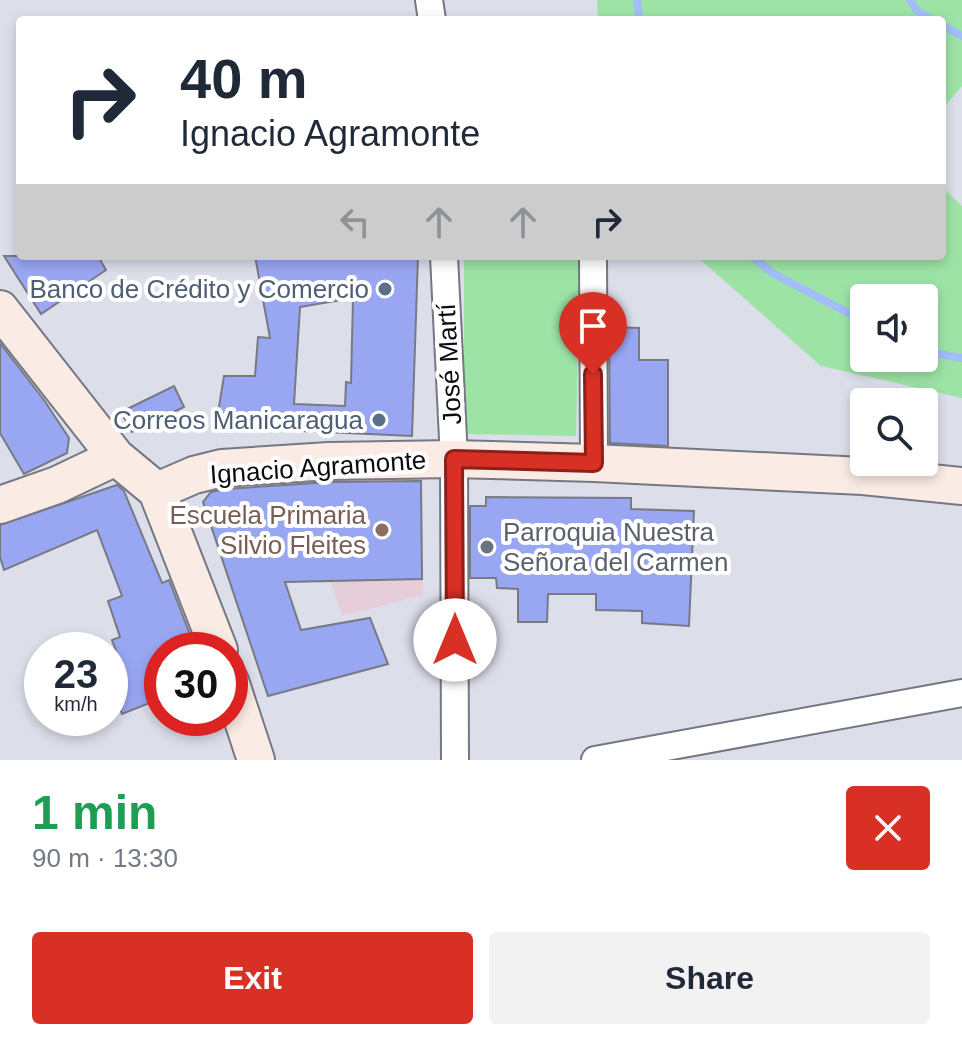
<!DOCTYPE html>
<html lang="en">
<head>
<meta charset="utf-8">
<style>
  body { margin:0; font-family:Arial,sans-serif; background:#f2f2f3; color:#1f2937; height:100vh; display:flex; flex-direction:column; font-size:30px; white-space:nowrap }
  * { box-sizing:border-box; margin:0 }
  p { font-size:26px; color:#747a83 }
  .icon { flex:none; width:44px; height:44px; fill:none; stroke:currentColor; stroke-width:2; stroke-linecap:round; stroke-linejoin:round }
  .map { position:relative; height:760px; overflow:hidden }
  .panel { display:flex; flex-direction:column; background:#fff; flex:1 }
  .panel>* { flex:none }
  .banner { position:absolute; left:16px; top:16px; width:930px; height:244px; border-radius:8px; box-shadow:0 4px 12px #0003; background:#fff; color:#1f2937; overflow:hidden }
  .buttons { position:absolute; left:850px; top:284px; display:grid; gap:16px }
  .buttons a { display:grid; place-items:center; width:88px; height:88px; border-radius:8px; background:#fff; box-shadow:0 4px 12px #0003; font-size:40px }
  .speed { position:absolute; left:24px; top:632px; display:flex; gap:16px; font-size:40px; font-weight:700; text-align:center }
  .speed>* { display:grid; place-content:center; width:104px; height:104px; border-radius:50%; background:#fff; box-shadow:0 4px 12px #0003; line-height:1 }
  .speed small { font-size:20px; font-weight:400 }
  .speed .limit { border:12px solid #d22; background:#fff; color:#111 }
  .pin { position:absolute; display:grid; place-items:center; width:68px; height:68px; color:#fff; margin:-82px -34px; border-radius:50% 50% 50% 0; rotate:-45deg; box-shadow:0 0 8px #0007 }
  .pin .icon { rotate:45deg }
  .me { position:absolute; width:88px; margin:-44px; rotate:0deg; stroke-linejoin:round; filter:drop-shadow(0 0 6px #0008) }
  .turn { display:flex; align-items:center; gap:28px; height:168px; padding:0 32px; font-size:36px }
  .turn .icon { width:104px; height:104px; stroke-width:2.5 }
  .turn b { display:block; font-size:56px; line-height:68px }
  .lanes { display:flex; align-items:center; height:76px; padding:0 32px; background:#0003; justify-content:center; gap:40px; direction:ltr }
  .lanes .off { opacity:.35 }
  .round { display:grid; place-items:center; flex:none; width:84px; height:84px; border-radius:8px; background:#f2f2f3 }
  .overview { display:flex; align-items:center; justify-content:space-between; height:136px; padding:0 32px }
  h1 { font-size:48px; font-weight:600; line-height:60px; color:#1e9e55 }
  .cta { display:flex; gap:16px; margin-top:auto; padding:16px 32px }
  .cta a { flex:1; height:92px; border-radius:8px; background:#d93025; color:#fff; font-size:32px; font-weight:600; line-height:92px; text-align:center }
  .cta a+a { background:#f2f2f3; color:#1f2937 }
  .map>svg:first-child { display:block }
  .education { fill:#e5ceda }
  .green { fill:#9de3a6; fill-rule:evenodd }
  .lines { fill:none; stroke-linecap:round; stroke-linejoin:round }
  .stream { stroke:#a1bef8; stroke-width:8 }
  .building { fill:#99a6f2; stroke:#777984; stroke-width:2; fill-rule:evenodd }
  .street-casing { stroke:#757882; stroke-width:30 }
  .secondary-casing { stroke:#757882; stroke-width:40 }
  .street { stroke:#fff; stroke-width:26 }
  .secondary { stroke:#faece4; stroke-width:36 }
  .route-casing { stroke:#8d1f18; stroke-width:20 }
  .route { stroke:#d93025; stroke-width:14 }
  .service-dot { fill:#5c6f8a; stroke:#fff; stroke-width:3 }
  .education-dot { fill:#8d6e63; stroke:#fff; stroke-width:3 }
  .worship-dot { fill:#6b7280; stroke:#fff; stroke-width:3 }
  .labels { text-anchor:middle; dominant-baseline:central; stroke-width:8; stroke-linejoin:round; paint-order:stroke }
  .service-label { font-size:26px; fill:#4e5e75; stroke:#fff; text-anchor:end }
  .street-label { font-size:26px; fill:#0c0c10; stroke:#fff }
  .education-label { font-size:26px; fill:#785e54; stroke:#fff; text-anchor:end }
  .worship-label { font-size:26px; fill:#5b616d; stroke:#fff; text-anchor:start }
</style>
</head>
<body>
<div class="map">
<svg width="962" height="760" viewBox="0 0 962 760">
  <rect width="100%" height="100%" fill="#dcdeea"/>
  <path class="education" d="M 421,479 L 423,595 L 342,616 L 330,580 L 343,579 L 341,480 Z"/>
  <path class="green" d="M 597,0 L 962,0 L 962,86 L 942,109 L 942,20 L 598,20 Z
    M 942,187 L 962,206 L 962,398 L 821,366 L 696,256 L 942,256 ZM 864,298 L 924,298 L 924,358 L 864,358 Z
    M 464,256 L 580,256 L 576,436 L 464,434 Z"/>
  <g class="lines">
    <path class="stream" d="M 637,0 L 639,20
      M 910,0 L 917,11 L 933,20
      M 942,25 L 962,36
      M 751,256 L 774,274 L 864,321
      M 924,351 L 962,358"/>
  </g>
  <path class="building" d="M 4,256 L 98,256 L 106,270 L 41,314 Z
    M 255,256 L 418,256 L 412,436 L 280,430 L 280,428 L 216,425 L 224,376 L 255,376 L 258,337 L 270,338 ZM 353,298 L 351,383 L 346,382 L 345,406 L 294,404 L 300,307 Z
    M 609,327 L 639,328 L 639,360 L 668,360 L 668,446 L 610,443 Z
    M 0,343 L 44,400 L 69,438 L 67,453 L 24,474 L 0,433 Z
    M 174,386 L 184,407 L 132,432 L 121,412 Z
    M 421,481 L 422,579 L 285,582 L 301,630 L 370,618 L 388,664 L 268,696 L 203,502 L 211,492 L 225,489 L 330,482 Z
    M 117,485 L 124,491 L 162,583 L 169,580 L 196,650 L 162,650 L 162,698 L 122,714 L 110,680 L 110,666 L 120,662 L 112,640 L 120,637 L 108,601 L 122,596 L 97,530 L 4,570 L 0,557 L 0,525 Z
    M 486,497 L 631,498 L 631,509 L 694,511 L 689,626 L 642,623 L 642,611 L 596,610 L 596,594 L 548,594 L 547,622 L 518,622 L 518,589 L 497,588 L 496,578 L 470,578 L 470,506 L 486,506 Z"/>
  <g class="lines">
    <g class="street-casing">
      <path id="street" d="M 429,0 L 432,20
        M 444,256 L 454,459 L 455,760
        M 593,256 L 594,463
        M 595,760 L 962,693"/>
    </g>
    <g class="secondary-casing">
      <path id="secondary" d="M 0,309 L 116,457 L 157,491 L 219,650
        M 157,491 L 194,475 L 222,468 L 329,461 L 454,459 L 594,463 L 863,476 L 962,486
        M 0,505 L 57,485 L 116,457
        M 230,681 L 256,760"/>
    </g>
    <use href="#street" class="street"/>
    <use href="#secondary" class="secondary"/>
  </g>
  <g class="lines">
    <g class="route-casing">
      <path id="route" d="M 455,640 L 454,459 L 594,463 L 593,374"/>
    </g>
    <use href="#route" class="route"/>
  </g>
  <g class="service-dot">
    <circle cx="385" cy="289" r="8"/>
    <circle cx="379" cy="420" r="8"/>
  </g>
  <circle class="education-dot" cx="382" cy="530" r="8"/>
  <circle class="worship-dot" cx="487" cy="547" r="8"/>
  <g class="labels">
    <g class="service-label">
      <text x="369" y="289">Banco de Crédito y Comercio</text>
      <text x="363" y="420">Correos Manicaragua</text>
    </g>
    <g class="street-label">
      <text transform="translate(449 364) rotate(-93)">José Martí</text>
      <text transform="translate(318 467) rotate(-4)">Ignacio Agramonte</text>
    </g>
    <g class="education-label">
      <text x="366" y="515">Escuela Primaria<tspan x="366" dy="30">Silvio Fleites</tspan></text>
    </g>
    <g class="worship-label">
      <text x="503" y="532">Parroquia Nuestra<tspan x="503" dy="30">Señora del Carmen</tspan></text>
    </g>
  </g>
</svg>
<div class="buttons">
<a><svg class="icon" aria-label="sound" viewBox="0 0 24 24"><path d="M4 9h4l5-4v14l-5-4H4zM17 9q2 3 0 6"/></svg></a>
<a><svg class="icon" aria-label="search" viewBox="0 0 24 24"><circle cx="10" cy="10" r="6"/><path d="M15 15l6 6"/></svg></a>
</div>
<div class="speed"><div>23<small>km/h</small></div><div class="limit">30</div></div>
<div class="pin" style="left:593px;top:374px;background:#d93025"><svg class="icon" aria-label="arrive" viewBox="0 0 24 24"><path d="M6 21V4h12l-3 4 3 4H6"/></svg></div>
<svg class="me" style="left:455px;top:640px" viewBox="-20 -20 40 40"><circle r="19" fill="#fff"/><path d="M0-13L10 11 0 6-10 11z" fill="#d93025"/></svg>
<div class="banner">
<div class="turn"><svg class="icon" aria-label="right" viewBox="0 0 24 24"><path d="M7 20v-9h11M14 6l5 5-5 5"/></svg><div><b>40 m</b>Ignacio Agramonte</div></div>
<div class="lanes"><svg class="icon off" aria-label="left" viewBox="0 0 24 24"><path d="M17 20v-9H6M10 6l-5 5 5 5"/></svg><svg class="icon off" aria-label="ahead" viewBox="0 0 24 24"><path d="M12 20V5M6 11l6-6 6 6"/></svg><svg class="icon off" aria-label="ahead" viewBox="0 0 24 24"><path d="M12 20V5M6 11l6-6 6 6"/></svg><svg class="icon" aria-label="right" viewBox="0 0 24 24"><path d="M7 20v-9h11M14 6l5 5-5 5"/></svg></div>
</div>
</div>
<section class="panel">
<div class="overview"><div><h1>1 min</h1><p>90 m · 13:30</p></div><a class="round" style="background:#d93025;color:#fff"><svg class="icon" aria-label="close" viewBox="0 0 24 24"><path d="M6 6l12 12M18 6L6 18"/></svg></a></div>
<div class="cta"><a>Exit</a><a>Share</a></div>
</section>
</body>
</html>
